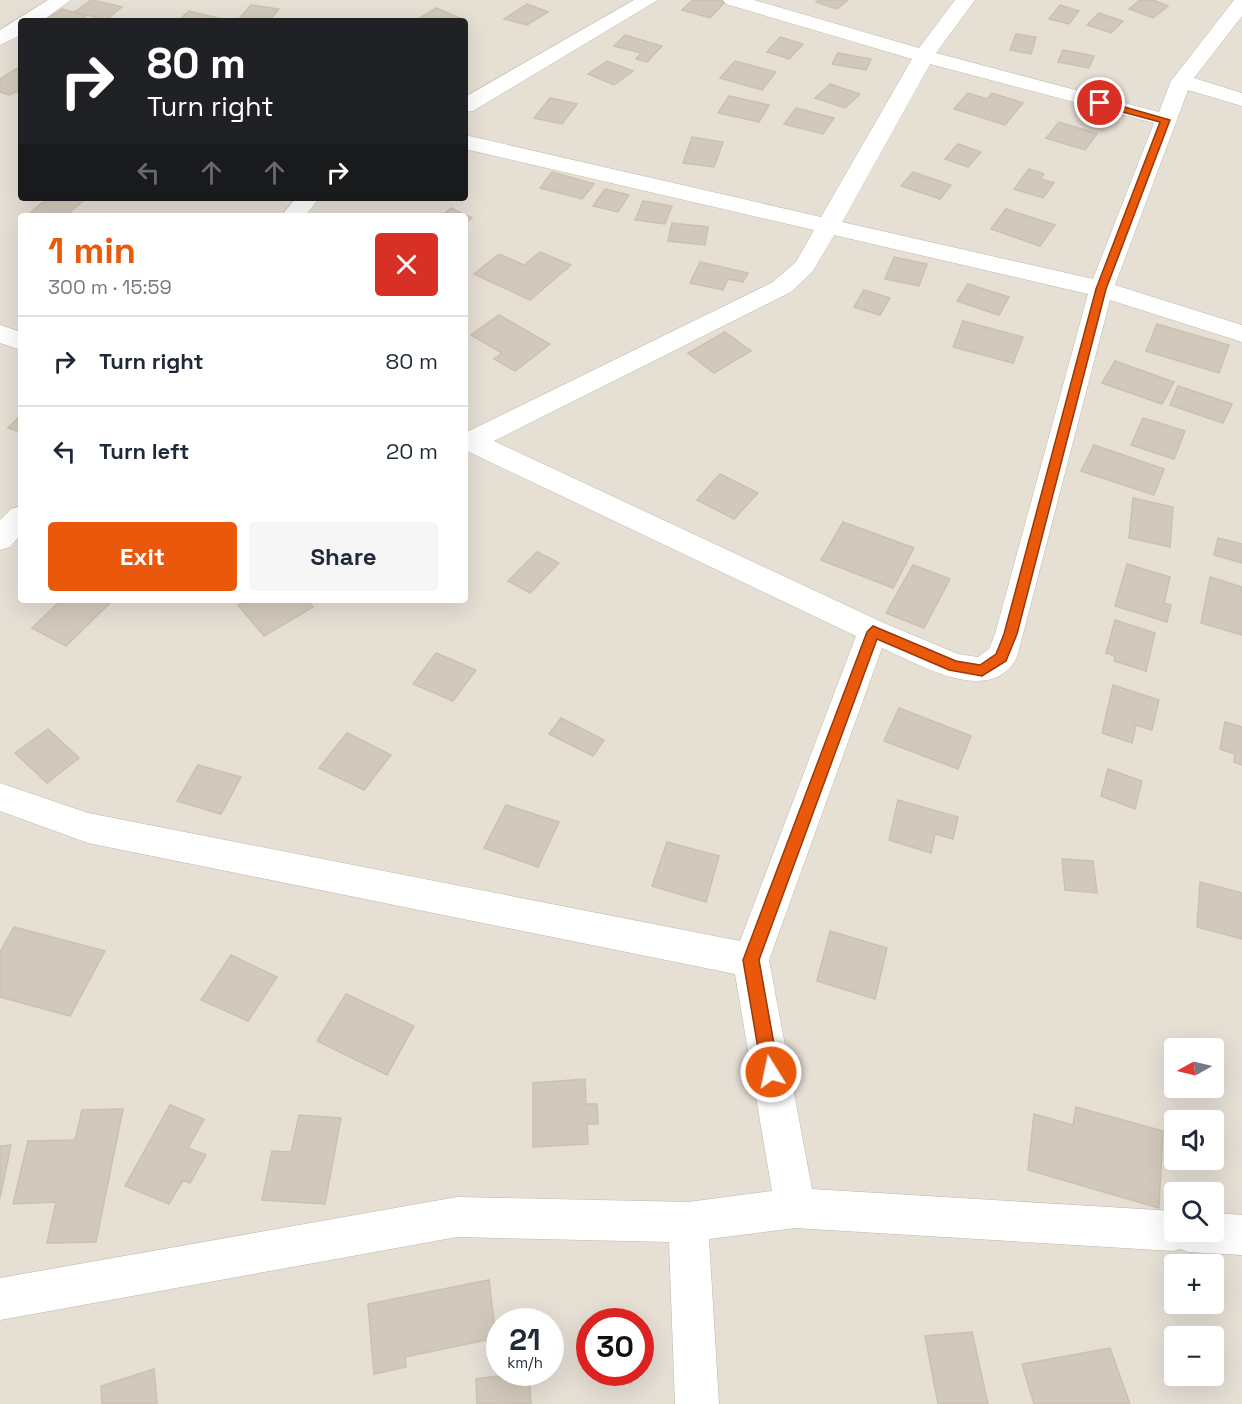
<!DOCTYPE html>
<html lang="en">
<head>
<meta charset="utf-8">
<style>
  body { margin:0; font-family:"Space Grotesk",sans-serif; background:#f6f6f7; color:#1f2937; height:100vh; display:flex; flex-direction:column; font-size:22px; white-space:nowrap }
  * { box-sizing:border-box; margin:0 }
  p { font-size:20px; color:#747a83 }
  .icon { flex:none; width:33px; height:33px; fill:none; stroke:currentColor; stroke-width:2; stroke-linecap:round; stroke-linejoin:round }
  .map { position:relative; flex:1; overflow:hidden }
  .details { position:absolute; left:18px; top:213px; width:450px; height:390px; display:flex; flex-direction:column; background:#fff; border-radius:6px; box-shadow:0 6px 24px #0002 }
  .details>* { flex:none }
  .top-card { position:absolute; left:18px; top:18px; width:450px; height:183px; border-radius:6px; box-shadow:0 6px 24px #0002; background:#202124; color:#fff; overflow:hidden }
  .needle { width:39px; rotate:262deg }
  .tools { position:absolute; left:1164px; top:1038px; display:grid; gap:12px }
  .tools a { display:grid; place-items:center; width:60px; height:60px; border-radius:6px; background:#fff; box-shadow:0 6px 24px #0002; font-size:30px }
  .speed { position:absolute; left:486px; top:1308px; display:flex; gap:12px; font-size:30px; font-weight:700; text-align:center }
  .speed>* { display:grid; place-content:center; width:78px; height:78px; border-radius:50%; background:#fff; box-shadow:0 6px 24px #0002; line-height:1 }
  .speed small { font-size:15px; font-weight:400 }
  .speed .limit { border:9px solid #d22; background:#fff; color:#111 }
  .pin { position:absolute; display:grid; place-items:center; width:51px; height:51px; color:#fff; margin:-26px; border:3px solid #fff; border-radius:50%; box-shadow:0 2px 6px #0007 }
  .me { position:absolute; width:66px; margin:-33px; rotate:350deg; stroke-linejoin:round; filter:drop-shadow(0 0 4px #0008) }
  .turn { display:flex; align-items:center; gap:21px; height:126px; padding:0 30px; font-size:27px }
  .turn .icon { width:78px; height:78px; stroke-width:2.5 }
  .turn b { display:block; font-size:42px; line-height:51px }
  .lanes { display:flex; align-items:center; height:57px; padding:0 30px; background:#0003; justify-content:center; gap:30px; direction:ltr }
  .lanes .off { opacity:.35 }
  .round { display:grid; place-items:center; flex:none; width:63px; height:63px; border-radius:6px; background:#f6f6f7 }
  .headline { display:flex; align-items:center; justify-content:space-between; height:102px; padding:0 30px }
  h1 { font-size:36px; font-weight:700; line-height:45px; color:#ea580c }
  .action { display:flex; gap:12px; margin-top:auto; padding:12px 30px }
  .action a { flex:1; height:69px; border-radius:6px; background:#ea580c; color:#fff; font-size:24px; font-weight:700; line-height:69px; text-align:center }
  .action a+a { background:#f6f6f7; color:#1f2937 }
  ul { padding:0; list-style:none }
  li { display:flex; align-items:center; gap:18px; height:90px; padding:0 30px; border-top:2px solid #e0e1e3 }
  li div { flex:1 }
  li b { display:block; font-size:22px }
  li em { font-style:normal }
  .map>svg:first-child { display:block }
  .residential { fill:#e5dfd4; fill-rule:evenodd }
  .building { fill:#d2c9bc; stroke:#ccc1b0; stroke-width:1.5 }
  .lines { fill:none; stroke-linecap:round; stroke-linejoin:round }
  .minor-casing { stroke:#bfb8ac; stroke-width:1 }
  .minor { fill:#fff; fill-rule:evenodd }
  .route { fill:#ea580c; stroke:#983908; stroke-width:1.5 }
</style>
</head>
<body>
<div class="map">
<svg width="1242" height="1404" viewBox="0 0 1242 1404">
  <rect width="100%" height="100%" fill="#f2eee6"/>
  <path class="residential" d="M 0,0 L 1242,0 L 1242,1404 L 0,1404 ZM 21,21 L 465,21 L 465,198 L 21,198 ZM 21,216 L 465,216 L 465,600 L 21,600 ZM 1174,1048 L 1214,1048 L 1214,1088 L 1174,1088 ZM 1174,1120 L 1214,1120 L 1214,1160 L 1174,1160 ZM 1174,1192 L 1214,1192 L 1214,1232 L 1174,1232 ZM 1174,1264 L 1214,1264 L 1214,1304 L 1174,1304 ZM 500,1322 L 550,1322 L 550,1372 L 500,1372 ZM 590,1322 L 640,1322 L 640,1372 L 590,1372 ZM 1174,1336 L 1214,1336 L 1214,1376 L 1174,1376 Z"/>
  <path class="building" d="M 91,0 L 92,0 L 122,7 L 106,20 L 75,12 Z
    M 693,0 L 717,0 L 725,2 L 710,18 L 682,10 Z
    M 819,0 L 848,0 L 837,9 L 816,2 Z
    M 1140,0 L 1153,0 L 1168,6 L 1153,18 L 1129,9 Z
    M 527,4 L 548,12 L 527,25 L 504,19 Z
    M 251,5 L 279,9 L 269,21 L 237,21 Z
    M 1060,5 L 1079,11 L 1069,24 L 1049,19 Z
    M 436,8 L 460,18 L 455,21 L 427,21 L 420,18 Z
    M 62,9 L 86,16 L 80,21 L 45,20 Z
    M 189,11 L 218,18 L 214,21 L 178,21 Z
    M 1099,13 L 1123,21 L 1111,33 L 1087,25 Z
    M 1016,34 L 1036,37 L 1031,54 L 1010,50 Z
    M 625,35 L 662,46 L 647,62 L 636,59 L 641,53 L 614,46 Z
    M 780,37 L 803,44 L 789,59 L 767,52 Z
    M 1063,50 L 1094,56 L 1089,68 L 1058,62 Z
    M 838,53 L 871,59 L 866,70 L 832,64 Z
    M 607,61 L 633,71 L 614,85 L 588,74 Z
    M 735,61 L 776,72 L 762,90 L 720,78 Z
    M 21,66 L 21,90 L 9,95 L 0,92 L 0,79 Z
    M 830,84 L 860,94 L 845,108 L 815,98 Z
    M 968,93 L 987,99 L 992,93 L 1023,103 L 1005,125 L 954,109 Z
    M 729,96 L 769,105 L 759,122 L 718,113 Z
    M 550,98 L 577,104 L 562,124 L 534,118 Z
    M 796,108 L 834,118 L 823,134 L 784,124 Z
    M 1059,122 L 1097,134 L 1085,150 L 1046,138 Z
    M 692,137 L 723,142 L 714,167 L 683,163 Z
    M 958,144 L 981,152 L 968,167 L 945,159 Z
    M 1029,169 L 1044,174 L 1041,179 L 1054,183 L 1043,198 L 1014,189 Z
    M 552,172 L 594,184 L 582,199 L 540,188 Z
    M 913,172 L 951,185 L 940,199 L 901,186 Z
    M 605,189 L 629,195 L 618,212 L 593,206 Z
    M 48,198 L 74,198 L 83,201 L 65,216 L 43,216 L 31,212 Z
    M 643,201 L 672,206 L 665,224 L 635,220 Z
    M 451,208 L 472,218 L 465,223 L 465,216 L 441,216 Z
    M 1006,209 L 1055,225 L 1040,246 L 991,229 Z
    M 672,223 L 708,227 L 705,245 L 668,241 Z
    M 540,252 L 571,265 L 530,300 L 474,274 L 499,254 L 524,265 Z
    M 894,257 L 927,264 L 919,286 L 885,279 Z
    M 700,262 L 748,273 L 743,282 L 728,279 L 723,290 L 690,283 Z
    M 968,284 L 1009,297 L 999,315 L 957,301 Z
    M 864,290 L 890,298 L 880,315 L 854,307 Z
    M 499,315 L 550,344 L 515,371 L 494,359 L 502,353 L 471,335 Z
    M 963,321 L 1023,337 L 1013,363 L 953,347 Z
    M 1157,324 L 1229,345 L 1219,373 L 1146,351 Z
    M 725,332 L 751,351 L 714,373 L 688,353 Z
    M 1115,361 L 1174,382 L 1162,404 L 1102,383 Z
    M 1178,386 L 1232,404 L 1223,423 L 1170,405 Z
    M 21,415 L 21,432 L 8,428 Z
    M 1143,418 L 1185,431 L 1174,459 L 1131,445 Z
    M 1094,445 L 1164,469 L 1154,495 L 1081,471 Z
    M 720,474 L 758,493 L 734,519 L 697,500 Z
    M 1133,498 L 1173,507 L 1170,547 L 1129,538 Z
    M 843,522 L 914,548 L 893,588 L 821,560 Z
    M 1218,538 L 1242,544 L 1242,563 L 1214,555 Z
    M 537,552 L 559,563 L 530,593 L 508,581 Z
    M 1127,564 L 1170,577 L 1164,603 L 1171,605 L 1167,622 L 1115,606 Z
    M 913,565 L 950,579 L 924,628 L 886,613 Z
    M 1210,577 L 1242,587 L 1242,635 L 1201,623 Z
    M 61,600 L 104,600 L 110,603 L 66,646 L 32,628 Z
    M 247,600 L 307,600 L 313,607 L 264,636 L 238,605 Z
    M 1115,620 L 1155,633 L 1146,671 L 1114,661 L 1115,656 L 1106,653 Z
    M 436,653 L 476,670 L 453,701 L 413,684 Z
    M 1113,685 L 1159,700 L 1152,730 L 1136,725 L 1132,743 L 1102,733 Z
    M 899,708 L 971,736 L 958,769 L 884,741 Z
    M 561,718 L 604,740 L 593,756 L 549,734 Z
    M 1225,722 L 1242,727 L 1242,765 L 1234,762 L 1235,754 L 1220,749 Z
    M 48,729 L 79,758 L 47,783 L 15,753 Z
    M 347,733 L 391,755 L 364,790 L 319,768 Z
    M 198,765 L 241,777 L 221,814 L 177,801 Z
    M 1108,769 L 1142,781 L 1135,809 L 1101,796 Z
    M 898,800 L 958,817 L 953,839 L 935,834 L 931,853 L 889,840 Z
    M 506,805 L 559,822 L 538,867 L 484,848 Z
    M 667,842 L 719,856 L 706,902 L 652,886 Z
    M 1062,859 L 1093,861 L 1097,893 L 1065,890 Z
    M 1200,882 L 1242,893 L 1242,939 L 1197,927 Z
    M 14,927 L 105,951 L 70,1016 L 0,997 L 0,952 Z
    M 830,931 L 887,948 L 875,999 L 817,981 Z
    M 231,955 L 277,977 L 248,1021 L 201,1000 Z
    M 346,994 L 414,1026 L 387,1075 L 317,1041 Z
    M 585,1079 L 586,1104 L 597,1104 L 598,1124 L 587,1124 L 588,1144 L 533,1147 L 533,1083 Z
    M 170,1105 L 204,1119 L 188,1148 L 206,1155 L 190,1183 L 183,1180 L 169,1204 L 125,1186 Z
    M 1076,1107 L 1163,1131 L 1159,1208 L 1028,1170 L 1034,1114 L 1073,1125 Z
    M 123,1109 L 96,1242 L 47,1243 L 56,1202 L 13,1204 L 28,1141 L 75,1140 L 82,1110 Z
    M 299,1115 L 341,1118 L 325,1204 L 262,1200 L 272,1151 L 291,1152 Z
    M 11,1145 L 0,1198 L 0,1146 Z
    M 489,1280 L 496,1338 L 405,1357 L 406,1367 L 374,1374 L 368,1304 Z
    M 972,1332 L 988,1404 L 938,1404 L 925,1336 Z
    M 1110,1348 L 1130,1404 L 1034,1404 L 1022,1364 Z
    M 154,1369 L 157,1404 L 102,1404 L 101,1386 Z
    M 529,1372 L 531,1404 L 477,1404 L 476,1379 Z"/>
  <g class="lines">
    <g class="minor-casing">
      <path id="minor" d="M 48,0 L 71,0 L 42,21 L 21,21 L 21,35 L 0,45 L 0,30 Z
        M 634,0 L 658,0 L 473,111 L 465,112 L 465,97 Z
        M 723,0 L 754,0 L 919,48 L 955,0 L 975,0 L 936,53 L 1159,112 L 1171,81 L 1234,0 L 1242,0 L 1242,16 L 1194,78 L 1242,93 L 1242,106 L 1188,90 L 1115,285 L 1242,325 L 1242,342 L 1110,300 L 1017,657 C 991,708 919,664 882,648 L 769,960 L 812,1189 L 1174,1211 L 1174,1232 L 1214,1232 L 1214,1213 L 1242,1215 L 1242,1255 L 1188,1252 L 1180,1249 L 1174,1251 L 795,1228 L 709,1239 L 719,1404 L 675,1404 L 669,1242 L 457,1237 L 0,1320 L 0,1278 L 457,1197 L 688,1202 L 772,1191 L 735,974 L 88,843 L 0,811 L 0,783 L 88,813 L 740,941 L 856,636 L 465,450 L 465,430 L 469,431 L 773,282 L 796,262 L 814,230 L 465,149 L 465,135 L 821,217 L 912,59 L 726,4 ZM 930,64 L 1154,123 L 1093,279 L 842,222 ZM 834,235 L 1088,294 L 995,634 L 989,649 L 978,657 L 958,654 L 884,623 L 494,441 L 791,292 L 813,271 Z
        M 296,198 L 319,198 L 305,216 L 281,216 Z
        M 0,325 L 21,332 L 21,350 L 0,343 Z
        M 21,506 L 21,534 L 10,547 L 0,550 L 0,520 L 11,509 Z"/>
    </g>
    <use href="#minor" class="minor"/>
  </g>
  <path class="route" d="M 1100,100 L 1170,120 L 1106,289 L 1017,634 L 1006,661 L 982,676 L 949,670 L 877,639 L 759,960 L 779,1072 L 777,1078 L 771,1081 L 765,1078 L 762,1072 L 743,960 L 867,632 L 873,626 L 956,661 L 980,665 L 996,654 L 1004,634 L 1096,289 L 1160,122 L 1096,105 L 1096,101 Z"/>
</svg>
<div class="tools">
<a><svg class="needle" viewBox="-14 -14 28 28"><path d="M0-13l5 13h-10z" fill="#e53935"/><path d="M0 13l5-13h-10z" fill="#747a83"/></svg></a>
<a><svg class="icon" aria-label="sound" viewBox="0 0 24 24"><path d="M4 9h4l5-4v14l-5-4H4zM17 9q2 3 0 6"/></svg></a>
<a><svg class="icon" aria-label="search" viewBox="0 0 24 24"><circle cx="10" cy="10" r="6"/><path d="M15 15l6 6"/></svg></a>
<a>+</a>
<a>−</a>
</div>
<div class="speed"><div>21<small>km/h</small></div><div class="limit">30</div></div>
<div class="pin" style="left:1100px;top:103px;background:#d93025"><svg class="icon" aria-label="arrive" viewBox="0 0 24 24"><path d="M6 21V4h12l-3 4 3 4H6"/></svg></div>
<svg class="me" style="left:771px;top:1072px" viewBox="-20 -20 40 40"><circle r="17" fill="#ea580c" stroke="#fff" stroke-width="3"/><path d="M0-11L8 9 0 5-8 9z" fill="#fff"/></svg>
<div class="top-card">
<div class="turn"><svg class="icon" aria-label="right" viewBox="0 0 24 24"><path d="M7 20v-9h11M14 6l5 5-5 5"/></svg><div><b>80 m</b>Turn right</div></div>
<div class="lanes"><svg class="icon off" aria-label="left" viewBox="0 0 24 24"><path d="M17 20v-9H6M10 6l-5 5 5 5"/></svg><svg class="icon off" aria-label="ahead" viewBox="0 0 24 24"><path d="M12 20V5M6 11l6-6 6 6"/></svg><svg class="icon off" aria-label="ahead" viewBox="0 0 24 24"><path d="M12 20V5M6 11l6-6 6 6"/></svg><svg class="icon" aria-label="right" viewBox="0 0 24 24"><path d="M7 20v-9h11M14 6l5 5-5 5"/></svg></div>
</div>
<section class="details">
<div class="headline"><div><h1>1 min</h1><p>300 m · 15:59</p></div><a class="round" style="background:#d93025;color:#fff"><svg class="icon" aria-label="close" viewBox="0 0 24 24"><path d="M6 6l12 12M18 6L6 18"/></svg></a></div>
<ul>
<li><svg class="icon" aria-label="right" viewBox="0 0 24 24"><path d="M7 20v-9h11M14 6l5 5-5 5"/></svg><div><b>Turn right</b></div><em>80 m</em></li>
<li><svg class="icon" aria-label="left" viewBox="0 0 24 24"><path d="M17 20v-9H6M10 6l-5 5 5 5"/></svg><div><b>Turn left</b></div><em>20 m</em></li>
</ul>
<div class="action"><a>Exit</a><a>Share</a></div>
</section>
</div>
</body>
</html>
